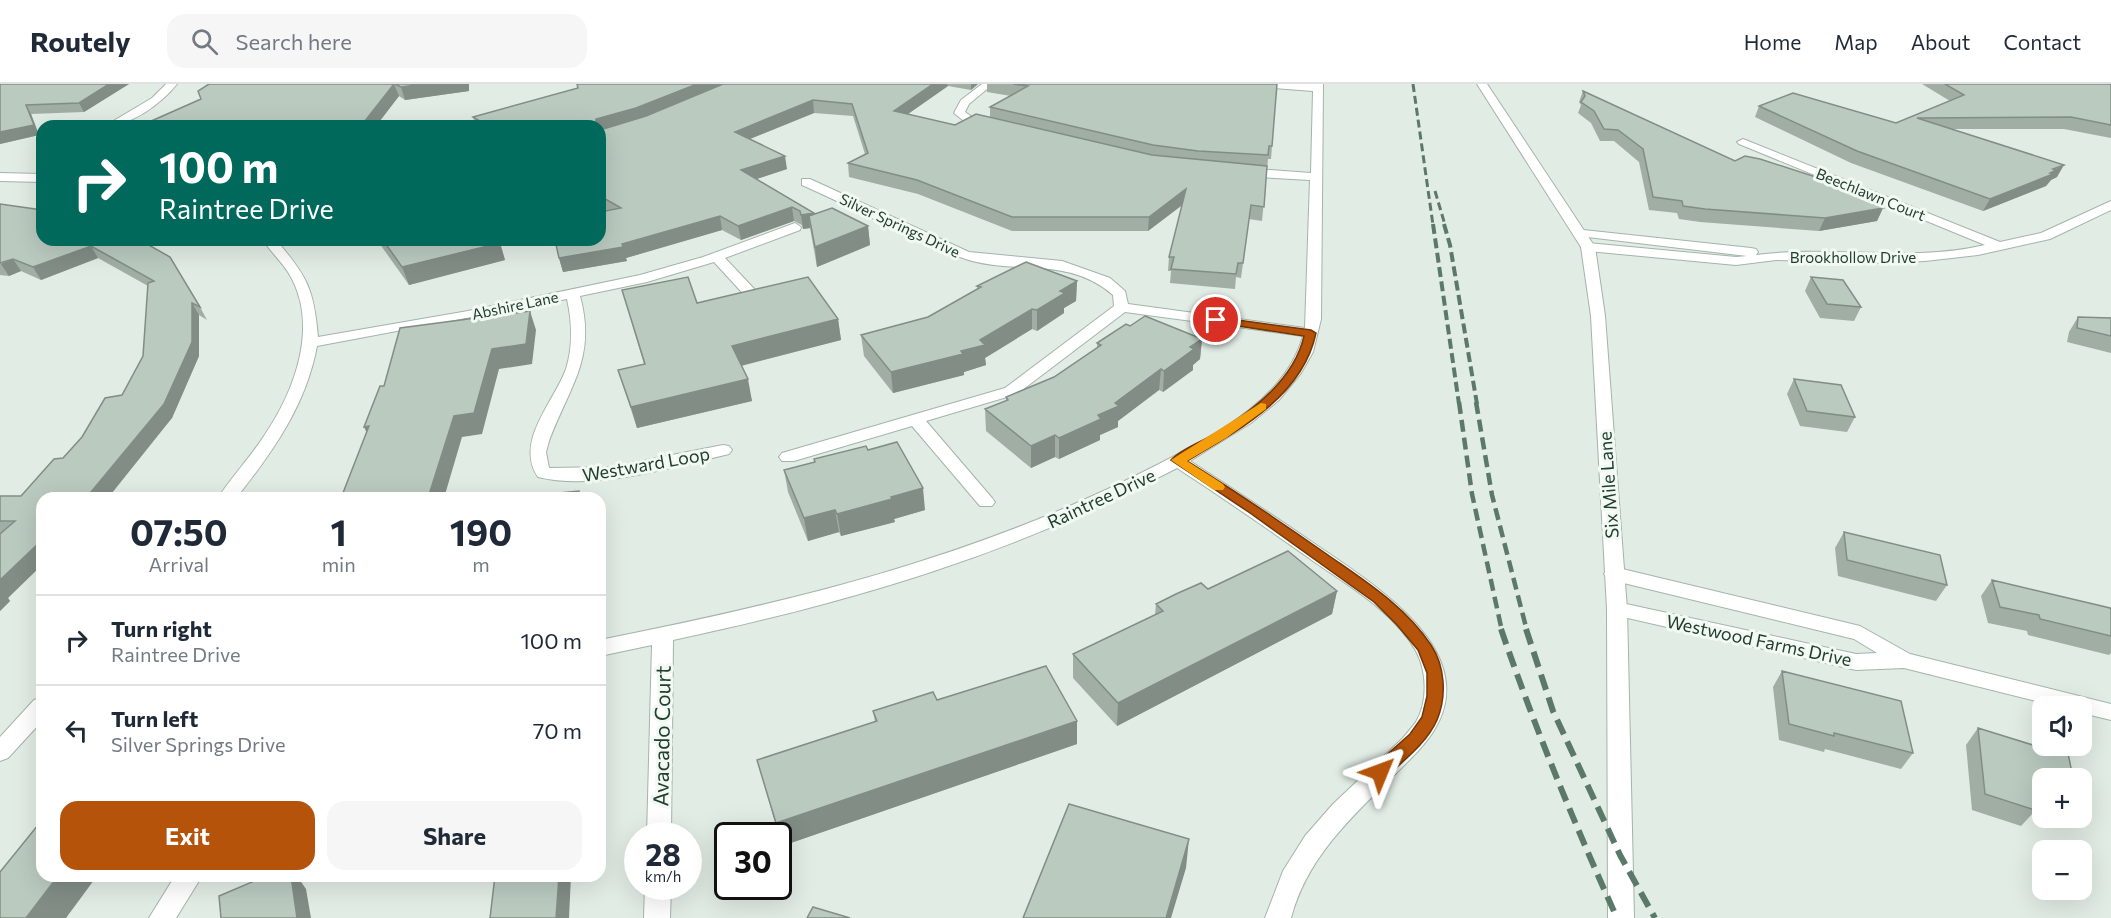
<!DOCTYPE html>
<html lang="en">
<head>
<meta charset="utf-8">
<style>
  body { margin:0; font-family:Commissioner,sans-serif; background:#f6f6f7; color:#1f2937; height:100vh; display:flex; flex-direction:column; font-size:22px; white-space:nowrap }
  * { box-sizing:border-box; margin:0 }
  p { font-size:20px; color:#747a83 }
  .icon { flex:none; width:33px; height:33px; fill:none; stroke:currentColor; stroke-width:2; stroke-linecap:round; stroke-linejoin:round }
  .map { position:relative; flex:1; overflow:hidden }
  .drawer { position:absolute; left:36px; top:408px; width:570px; height:390px; display:flex; flex-direction:column; background:#fff; border-radius:18px; box-shadow:0 6px 24px #0002 }
  .drawer>* { flex:none }
  .top-card { position:absolute; left:36px; top:36px; width:570px; height:126px; border-radius:18px; box-shadow:0 6px 24px #0002; background:#00695c; color:#fff; overflow:hidden }
  .buttons { position:absolute; left:2032px; top:612px; display:grid; gap:12px }
  .buttons a { display:grid; place-items:center; width:60px; height:60px; border-radius:12px; background:#fff; box-shadow:0 6px 24px #0002; font-size:30px }
  .speed { position:absolute; left:624px; top:738px; display:flex; gap:12px; font-size:30px; font-weight:700; text-align:center }
  .speed>* { display:grid; place-content:center; width:78px; height:78px; border-radius:50%; background:#fff; box-shadow:0 6px 24px #0002; line-height:1 }
  .speed small { font-size:15px; font-weight:400 }
  .speed .limit { border:3px solid #111; border-radius:9px; background:#fff; color:#111 }
  .pin { position:absolute; display:grid; place-items:center; width:51px; height:51px; color:#fff; margin:-26px; border:3px solid #fff; border-radius:50%; box-shadow:0 2px 6px #0007 }
  .me { position:absolute; width:66px; margin:-33px; rotate:46deg; stroke-linejoin:round; filter:drop-shadow(0 0 4px #0008) }
  .turn { display:flex; align-items:center; gap:21px; height:126px; padding:0 24px; font-size:27px }
  .turn .icon { width:78px; height:78px; stroke-width:2.5 }
  .turn b { display:block; font-size:42px; line-height:51px }
  .eta { display:flex; justify-content:space-evenly; align-items:center; height:102px; text-align:center }
  .eta b { font-size:36px; font-weight:700; line-height:42px }
  .action { display:flex; gap:12px; margin-top:auto; padding:12px 24px }
  .action a { flex:1; height:69px; border-radius:18px; background:#b45309; color:#fff; font-size:24px; font-weight:700; line-height:69px; text-align:center }
  .action a+a { background:#f6f6f7; color:#1f2937 }
  ul { padding:0; list-style:none }
  li { display:flex; align-items:center; gap:18px; height:90px; padding:0 24px; border-top:2px solid #e0e1e3 }
  li div { flex:1 }
  li b { display:block; font-size:22px }
  li em { font-style:normal }
  header { display:flex; align-items:center; gap:36px; box-sizing:border-box; height:84px; padding:0 30px; background:#fff; border-bottom:2px solid #e0e1e3 }
  header strong { font-size:28px }
  nav { display:flex; gap:33px; margin-inline-start:auto; font-size:21px }
  .search { width:420px; height:54px; background:#f6f6f7; display:flex; align-items:center; gap:15px; box-sizing:border-box; padding:0 21px; border-radius:18px; color:#747a83; font-size:22px }
  .map>svg:first-child { display:block }
  .lines { fill:none; stroke-linecap:round; stroke-linejoin:round }
  .minor-casing { stroke:#a4b4aa; stroke-width:2 }
  .tertiary-casing { stroke:#a4b4aa; stroke-width:2 }
  .minor { fill:#fff; fill-rule:evenodd }
  .tertiary { fill:#fff; fill-rule:evenodd }
  .rail-far3 { stroke:#5b7969; stroke-width:3; stroke-dasharray:8 4; stroke-linecap:butt }
  .rail-far2 { stroke:#5b7969; stroke-width:4; stroke-dasharray:10 4.5; stroke-linecap:butt }
  .rail-far1 { stroke:#5b7969; stroke-width:4.5; stroke-dasharray:12 6; stroke-linecap:butt }
  .rail { stroke:#5b7969; stroke-width:6; stroke-dasharray:16 8; stroke-linecap:butt }
  .wall { fill:#a0aea4 }
  .shaded-wall { fill:#828d86 }
  .building { fill:#bacabf; stroke:#828d86; stroke-width:1.5 }
  .route { fill:#b45309; stroke:#753606; stroke-width:1.5 }
  .slow { fill:#f59e0b }
  .labels { text-anchor:middle; dominant-baseline:central; stroke-width:6; stroke-linejoin:round; paint-order:stroke }
  .far-street-label { font-size:15px; fill:#213e2e; stroke:#f2f9f3 }
  .street-label { font-size:18px; fill:#213e2e; stroke:#f2f9f3 }
  .near-street-label { font-size:21px; fill:#213e2e; stroke:#f2f9f3 }
</style>
</head>
<body>
<header>
<strong>Routely</strong>
<div class="search"><svg class="icon" aria-label="search" viewBox="0 0 24 24"><circle cx="10" cy="10" r="6"/><path d="M15 15l6 6"/></svg>Search here</div>
<nav><a>Home</a><a>Map</a><a>About</a><a>Contact</a></nav>
</header>
<div class="map">
<svg width="2111" height="834" viewBox="0 0 2111 834">
  <rect width="100%" height="100%" fill="#e1ece4"/>
  <g class="lines">
    <g class="minor-casing">
      <path id="minor" d="M 166,0 L 177,0 C 161,20 131,42 105,42 L 152,14 Z
        M 982,0 L 993,0 L 969,20 L 965,28 L 972,33 L 993,39 L 994,41 L 989,44 L 964,37 L 954,29 L 961,16 Z
        M 1256,0 L 1323,0 L 1321,235 L 1313,268 L 1301,289 L 1279,316 L 1251,339 L 1190,377 C 1232,404 1274,432 1315,460 C 1379,504 1502,578 1418,667 C 1369,719 1310,762 1291,834 L 1265,834 L 1283,787 L 1305,752 L 1333,720 L 1403,654 L 1416,638 C 1428,617 1427,588 1416,567 C 1394,528 1349,502 1313,477 C 1268,445 1223,414 1177,384 C 1014,470 852,518 673,556 L 671,752 L 647,752 L 652,561 L 600,572 L 600,556 C 796,517 978,473 1157,381 C 1212,352 1285,317 1303,252 L 1125,228 L 1017,310 L 926,337 L 992,414 L 995,418 L 992,422 L 980,422 L 912,342 L 794,377 L 782,377 L 779,373 L 782,369 L 1005,304 L 1114,222 L 1113,211 C 1066,170 1012,193 960,173 C 907,153 854,124 802,101 L 802,95 L 810,95 L 969,168 L 1062,177 L 1110,194 L 1125,207 L 1128,220 L 1305,244 L 1310,96 L 1242,92 L 1236,88 L 1242,84 L 1311,89 L 1313,7 L 1261,3 Z
        M 1743,55 L 2000,158 L 2041,149 L 2111,117 L 2111,126 L 2050,155 L 1978,171 L 1925,177 L 1885,179 L 1776,176 L 1736,181 L 1588,167 L 1581,163 L 1588,159 L 1736,173 L 1747,172 L 1579,152 L 1573,148 L 1574,145 L 1751,164 L 1756,165 L 1758,168 L 1756,171 C 1832,161 1908,179 1985,161 L 1739,60 L 1737,58 Z
        M 0,89 L 42,90 L 42,98 L 0,97 Z
        M 795,139 L 801,143 L 800,146 L 725,174 L 758,209 L 760,212 L 758,215 L 748,215 L 714,178 L 647,198 L 580,212 C 597,274 569,303 549,357 L 546,368 L 549,384 L 611,383 L 723,361 L 729,362 L 732,366 L 729,370 C 674,383 594,407 538,393 C 514,358 554,318 566,285 C 573,263 572,237 567,215 L 317,262 C 306,321 273,368 236,414 L 218,414 C 231,394 248,376 262,355 C 294,309 321,241 288,188 C 281,177 270,167 263,156 L 276,156 C 307,192 314,205 318,253 L 468,227 L 640,191 L 703,173 Z
        M 1614,483 L 1860,542 L 1910,570 L 2111,620 L 2111,636 L 2082,629 L 2082,622 L 2056,622 L 1904,584 L 1856,586 L 1610,530 L 1607,525 L 1610,520 L 1617,518 L 1856,570 L 1877,569 L 1854,555 L 1607,495 L 1604,490 L 1607,485 Z
        M 42,614 L 42,637 L 8,674 L 0,677 L 0,653 L 34,616 Z
        M 175,792 L 202,792 L 176,834 L 149,834 Z
        M 645,802 L 671,802 L 670,834 L 644,834 Z"/>
    </g>
    <g class="tertiary-casing">
      <path id="tertiary" d="M 1477,0 L 1487,0 L 1595,163 L 1605,232 L 1627,525 L 1634,834 L 1608,834 L 1607,525 L 1591,232 L 1581,163 Z"/>
    </g>
    <use href="#minor" class="minor"/>
    <use href="#tertiary" class="tertiary"/>
    <path class="rail-far3" d="M 1413,0 L 1433,141
      M 1435,107 L 1445,141"/>
    <path class="rail-far2" d="M 1433,140 L 1459,320
      M 1444,140 L 1450,161 L 1477,320"/>
    <path class="rail-far1" d="M 1459,318 L 1472,410 L 1502,547
      M 1476,318 L 1492,411 L 1527,547"/>
    <path class="rail" d="M 1501,545 C 1535,644 1574,739 1617,834
      M 1526,545 L 1553,627 L 1620,771 L 1655,834"/>
  </g>
  <path class="wall" d="M 0,0 L 129,0 L 84,28 L 31,30 L 39,51 L 0,60 Z
    M 209,0 L 469,0 L 469,7 L 405,16 L 399,12 L 376,42 L 140,42 L 201,15 Z
    M 577,0 L 978,0 L 971,6 L 948,2 L 908,30 L 955,41 L 990,33 L 990,23 L 1011,12 L 987,8 L 987,0 L 1277,0 L 1272,62 L 1271,75 L 1268,75 L 1262,137 L 1249,135 L 1241,194 L 1236,193 L 1235,205 L 1170,199 L 1171,187 L 1168,187 L 1169,173 L 1182,121 L 1148,147 L 1012,147 L 918,110 L 849,93 L 848,79 L 865,70 L 853,32 L 814,29 L 750,55 L 787,85 L 757,95 L 814,129 L 814,130 L 868,142 L 870,161 L 817,183 L 810,144 L 803,145 L 802,141 L 794,137 L 741,156 L 722,146 L 626,174 L 627,177 L 563,188 L 559,174 L 605,127 L 600,124 L 600,42 L 476,42 L 473,33 L 578,4 Z
    M 1922,0 L 2111,0 L 2111,54 L 2064,45 L 1952,45 L 2057,93 L 2051,96 L 2046,102 L 1983,127 L 1851,79 L 1755,33 L 1759,22 L 1896,39 L 1950,17 Z
    M 1583,7 L 1735,77 L 1883,124 L 1877,137 L 1819,147 L 1700,138 L 1679,135 L 1677,129 L 1649,126 L 1639,78 L 1614,57 L 1600,57 L 1591,39 L 1578,29 L 1581,21 L 1579,18 Z
    M 0,120 L 140,156 L 200,223 L 207,236 L 199,231 L 199,272 L 172,334 L 8,514 L 10,517 L 0,527 L 0,412 L 21,412 L 63,374 L 122,311 L 143,272 L 148,202 L 98,174 L 41,196 L 21,187 L 9,192 L 0,191 Z
    M 377,156 L 498,156 L 500,159 L 505,176 L 409,201 Z
    M 1811,193 L 1861,223 L 1854,237 L 1820,234 L 1805,207 Z
    M 1077,197 L 1076,217 L 1064,224 L 1064,229 L 1037,247 L 1032,245 L 985,274 L 986,281 L 964,288 L 964,291 L 893,309 L 864,272 L 861,251 L 928,233 L 977,205 L 977,202 Z
    M 622,206 L 697,219 L 838,235 L 841,256 L 741,282 L 752,317 L 637,344 L 618,286 L 644,280 Z
    M 2078,233 L 2111,234 L 2111,269 L 2067,258 L 2069,248 Z
    M 1130,242 L 1202,255 L 1200,275 L 1193,281 L 1193,286 L 1163,308 L 1159,306 L 1118,337 L 1118,343 L 1100,351 L 1100,356 L 1059,375 L 1055,373 L 1031,384 L 986,347 L 985,325 L 1006,317 L 1006,313 L 1054,293 L 1097,264 L 1097,259 Z
    M 1794,295 L 1855,333 L 1847,348 L 1800,342 L 1787,310 Z
    M 868,366 L 925,426 L 894,435 L 895,438 L 841,452 L 839,448 L 808,457 L 788,408 L 784,386 L 814,378 L 814,375 Z
    M 1844,448 L 1947,501 L 1936,517 L 1838,492 L 1835,464 Z
    M 1992,496 L 2111,526 L 2111,569 L 2109,571 L 2028,551 L 2027,547 L 1988,539 L 1981,512 Z
    M 1208,505 L 1337,507 L 1332,530 L 1117,642 L 1073,594 L 1073,570 L 1155,531 L 1156,520 Z
    M 1782,587 L 1913,669 L 1901,685 L 1825,665 L 1824,668 L 1779,656 L 1773,603 Z
    M 937,616 L 1077,637 L 1077,660 L 782,762 L 757,676 L 875,638 L 873,627 Z
    M 1978,644 L 2033,662 L 2035,659 L 2043,694 L 2043,731 L 2034,728 L 2021,742 L 1972,726 L 1966,661 Z
    M 2049,734 L 2067,734 L 2063,738 Z"/>
  <path class="shaded-wall" d="M 109,0 L 129,0 L 84,28 L 79,19 Z
    M 394,0 L 399,12 L 376,42 L 361,42 Z
    M 423,0 L 469,0 L 469,7 L 405,16 L 401,3 Z
    M 697,0 L 729,0 L 639,36 L 600,48 L 600,42 L 595,42 L 596,35 Z
    M 933,0 L 947,0 L 948,2 L 895,39 L 894,27 Z
    M 971,0 L 978,0 L 971,6 Z
    M 813,16 L 814,29 L 737,60 L 735,48 Z
    M 26,21 L 31,30 L 39,51 L 0,60 L 0,48 Z
    M 785,72 L 787,85 L 744,99 L 741,86 Z
    M 2064,81 L 2057,93 L 2051,96 L 2046,102 L 1983,127 L 1990,115 Z
    M 1186,105 L 1185,119 L 1148,147 L 1149,133 Z
    M 792,123 L 794,137 L 741,156 L 738,142 Z
    M 1883,124 L 1877,137 L 1819,147 L 1825,134 Z
    M 814,129 L 816,143 L 809,132 L 810,144 L 803,145 L 801,131 Z
    M 720,132 L 722,146 L 626,174 L 627,177 L 563,188 L 559,174 L 622,160 Z
    M 868,142 L 870,161 L 817,183 L 815,163 Z
    M 500,159 L 505,176 L 409,201 L 402,183 Z
    M 91,162 L 98,174 L 41,196 L 33,183 Z
    M 13,175 L 21,187 L 9,192 L 1,180 Z
    M 1077,197 L 1076,217 L 1064,224 L 1064,229 L 1037,247 L 1037,226 L 1060,207 Z
    M 192,219 L 199,231 L 199,272 L 172,334 L 108,414 L 85,414 Z
    M 1032,225 L 1032,245 L 985,274 L 986,281 L 964,288 L 964,291 L 893,309 L 891,288 L 961,267 Z
    M 530,227 L 536,246 L 532,280 L 499,285 L 482,350 L 462,353 L 444,414 L 428,414 L 454,332 L 492,265 Z
    M 838,235 L 841,256 L 736,283 L 732,262 Z
    M 1202,255 L 1200,275 L 1193,281 L 1193,286 L 1163,308 L 1164,287 L 1190,263 Z
    M 1161,285 L 1159,306 L 1118,337 L 1118,343 L 1100,351 L 1100,356 L 1059,375 L 1059,354 L 1098,331 Z
    M 748,295 L 752,317 L 637,344 L 631,323 Z
    M 369,342 L 374,364 L 364,343 Z
    M 1055,351 L 1055,373 L 1031,384 L 1031,362 Z
    M 923,404 L 925,426 L 894,435 L 895,438 L 841,452 L 837,430 L 891,413 Z
    M 579,407 L 581,414 L 577,414 Z
    M 835,426 L 839,448 L 808,457 L 804,434 Z
    M 42,456 L 42,481 L 8,514 L 10,517 L 0,527 L 0,496 Z
    M 1337,507 L 1332,530 L 1117,642 L 1118,619 Z
    M 1077,637 L 1077,660 L 782,762 L 776,739 Z
    M 1189,755 L 1186,784 L 1171,834 L 1166,834 Z
    M 58,792 L 97,792 L 66,834 L 26,834 Z
    M 291,792 L 297,792 L 306,805 L 311,834 L 297,834 Z
    M 559,792 L 571,792 L 569,834 L 556,834 Z"/>
  <path class="building" d="M 0,0 L 109,0 L 79,19 L 26,21 L 34,41 L 0,48 Z
    M 209,0 L 394,0 L 361,42 L 140,42 L 201,15 L 198,7 Z
    M 395,0 L 423,0 L 401,3 Z
    M 577,0 L 697,0 L 636,24 L 596,35 L 595,42 L 488,42 L 473,33 L 578,4 Z
    M 723,0 L 933,0 L 894,27 L 955,41 L 976,30 L 1152,71 L 1267,82 L 1264,123 L 1251,121 L 1243,179 L 1238,179 L 1236,190 L 1171,185 L 1174,173 L 1169,173 L 1186,105 L 1149,133 L 1012,133 L 917,96 L 848,79 L 868,69 L 852,20 L 813,16 L 735,48 L 785,72 L 741,86 L 814,129 L 801,131 L 800,127 L 792,123 L 738,142 L 720,132 L 622,160 L 623,163 L 559,174 L 555,156 L 600,156 L 600,128 L 621,124 L 600,112 L 600,46 L 646,32 Z
    M 1013,0 L 1277,0 L 1272,62 L 1269,62 L 1268,71 L 1198,67 L 1153,61 L 990,23 L 1028,2 Z
    M 1945,0 L 2111,0 L 2111,41 L 2071,33 L 1917,34 L 2064,81 L 2053,85 L 2056,86 L 2050,89 L 2053,90 L 1990,115 L 1857,67 L 1759,22 L 1793,9 L 1896,39 L 1964,11 Z
    M 1583,7 L 1735,77 L 1745,72 L 1760,75 L 1831,98 L 1883,124 L 1825,134 L 1705,125 L 1683,122 L 1682,117 L 1653,113 L 1643,65 L 1618,46 L 1604,45 L 1594,27 L 1581,18 L 1585,12 Z
    M 0,120 L 42,126 L 42,156 L 140,156 L 170,173 L 200,223 L 192,219 L 192,258 L 164,320 L 91,408 L 85,414 L 42,414 L 42,456 L 0,496 L 0,450 L 15,437 L 0,437 L 0,412 L 21,412 L 54,375 L 63,374 L 82,353 L 105,314 L 122,311 L 143,272 L 148,199 L 154,197 L 91,162 L 33,183 L 13,175 L 0,179 Z
    M 832,124 L 868,142 L 815,163 L 809,132 Z
    M 383,156 L 498,156 L 500,159 L 402,183 Z
    M 1026,178 L 1077,197 L 1060,207 L 1065,209 L 1037,226 L 1032,225 L 980,256 L 985,261 L 961,267 L 963,270 L 891,288 L 861,251 L 928,233 L 981,203 L 977,202 Z
    M 688,193 L 697,219 L 808,193 L 838,235 L 732,262 L 748,295 L 631,323 L 618,286 L 645,280 L 622,206 Z
    M 1811,193 L 1843,196 L 1861,223 L 1827,220 Z
    M 530,227 L 526,260 L 492,265 L 474,329 L 454,332 L 428,414 L 341,414 L 369,342 L 364,343 L 380,302 L 384,302 L 400,244 Z
    M 1145,232 L 1202,255 L 1190,263 L 1194,265 L 1164,287 L 1161,285 L 1115,319 L 1119,322 L 1098,331 L 1101,335 L 1059,354 L 1055,351 L 1031,362 L 985,325 L 1008,316 L 1006,313 L 1054,293 L 1101,261 L 1097,259 L 1126,240 L 1130,242 Z
    M 2078,233 L 2111,234 L 2111,252 L 2077,244 Z
    M 1794,295 L 1841,301 L 1855,333 L 1807,327 Z
    M 897,358 L 923,404 L 891,413 L 892,415 L 837,430 L 835,426 L 804,434 L 784,386 L 815,378 L 814,375 L 866,362 L 868,366 Z
    M 579,407 L 577,414 L 506,414 Z
    M 1844,448 L 1940,471 L 1947,501 L 1847,476 Z
    M 1288,467 L 1337,507 L 1118,619 L 1073,570 L 1163,527 L 1156,520 L 1176,510 L 1201,499 L 1208,505 Z
    M 1992,496 L 2110,524 L 2111,526 L 2111,552 L 2040,535 L 2039,531 L 2000,523 Z
    M 1046,582 L 1077,637 L 776,739 L 757,676 L 877,637 L 873,627 L 933,608 L 937,616 Z
    M 1782,587 L 1901,617 L 1913,669 L 1834,649 L 1834,652 L 1789,640 Z
    M 1978,644 L 2036,662 L 2035,659 L 2068,669 L 2073,694 L 2043,694 L 2043,711 L 2033,707 L 2035,726 L 1985,710 Z
    M 1069,720 L 1189,755 L 1166,834 L 1023,834 Z
    M 42,736 L 42,792 L 58,792 L 26,834 L 0,834 L 0,788 Z
    M 266,792 L 291,792 L 297,834 L 221,834 L 219,812 Z
    M 495,792 L 559,792 L 556,834 L 490,834 Z
    M 813,823 L 850,834 L 807,834 Z"/>
  <path class="route" d="M 1216,233 L 1311,246 L 1316,249 C 1303,312 1238,347 1187,377 C 1235,407 1281,438 1328,471 C 1365,497 1405,522 1431,561 C 1445,582 1447,612 1437,636 C 1427,659 1404,676 1386,693 L 1380,695 L 1373,693 L 1371,688 L 1373,683 L 1410,650 L 1422,633 L 1427,612 L 1427,589 L 1418,566 L 1397,541 L 1374,518 L 1250,429 L 1171,376 C 1181,365 1201,358 1215,350 C 1252,327 1294,296 1304,252 L 1212,238 L 1210,236 Z"/>
  <path class="slow" d="M 1261,319 L 1266,320 L 1266,325 L 1226,354 L 1187,377 L 1223,400 L 1225,403 L 1223,406 L 1214,406 L 1171,376 Z"/>
  <g class="labels">
    <g class="far-street-label">
      <text transform="translate(1871 110) rotate(22)">Beechlawn Court</text>
      <text transform="translate(900 141) rotate(25)">Silver Springs Drive</text>
      <text x="1853" y="173">Brookhollow Drive</text>
      <text transform="translate(515 221) rotate(-12)">Abshire Lane</text>
    </g>
    <g class="street-label">
      <text transform="translate(646 380) rotate(-10)">Westward Loop</text>
      <text transform="translate(1608 401) rotate(-94)">Six Mile Lane</text>
      <text transform="translate(1101 414) rotate(-25)">Raintree Drive</text>
      <text transform="translate(1759 556) rotate(12)">Westwood Farms Drive</text>
    </g>
    <g class="near-street-label">
      <text transform="translate(661 652) rotate(-89)">Avacado Court</text>
    </g>
  </g>
</svg>
<div class="buttons">
<a><svg class="icon" aria-label="sound" viewBox="0 0 24 24"><path d="M4 9h4l5-4v14l-5-4H4zM17 9q2 3 0 6"/></svg></a>
<a>+</a>
<a>−</a>
</div>
<div class="speed"><div>28<small>km/h</small></div><div class="limit">30</div></div>
<div class="pin" style="left:1216px;top:236px;background:#d93025"><svg class="icon" aria-label="arrive" viewBox="0 0 24 24"><path d="M6 21V4h12l-3 4 3 4H6"/></svg></div>
<svg class="me" style="left:1380px;top:688px" viewBox="-20 -20 40 40"><path d="M0-17L14 15 0 8-14 15z" fill="#b45309" stroke="#fff" stroke-width="4"/></svg>
<div class="top-card">
<div class="turn"><svg class="icon" aria-label="right" viewBox="0 0 24 24"><path d="M7 20v-9h11M14 6l5 5-5 5"/></svg><div><b>100 m</b>Raintree Drive</div></div>
</div>
<section class="drawer">
<div class="eta">
<div><b>07:50</b><p>Arrival</p></div>
<div><b>1</b><p>min</p></div>
<div><b>190</b><p>m</p></div>
</div>
<ul>
<li><svg class="icon" aria-label="right" viewBox="0 0 24 24"><path d="M7 20v-9h11M14 6l5 5-5 5"/></svg><div><b>Turn right</b><p>Raintree Drive</p></div><em>100 m</em></li>
<li><svg class="icon" aria-label="left" viewBox="0 0 24 24"><path d="M17 20v-9H6M10 6l-5 5 5 5"/></svg><div><b>Turn left</b><p>Silver Springs Drive</p></div><em>70 m</em></li>
</ul>
<div class="action"><a>Exit</a><a>Share</a></div>
</section>
</div>
</body>
</html>
